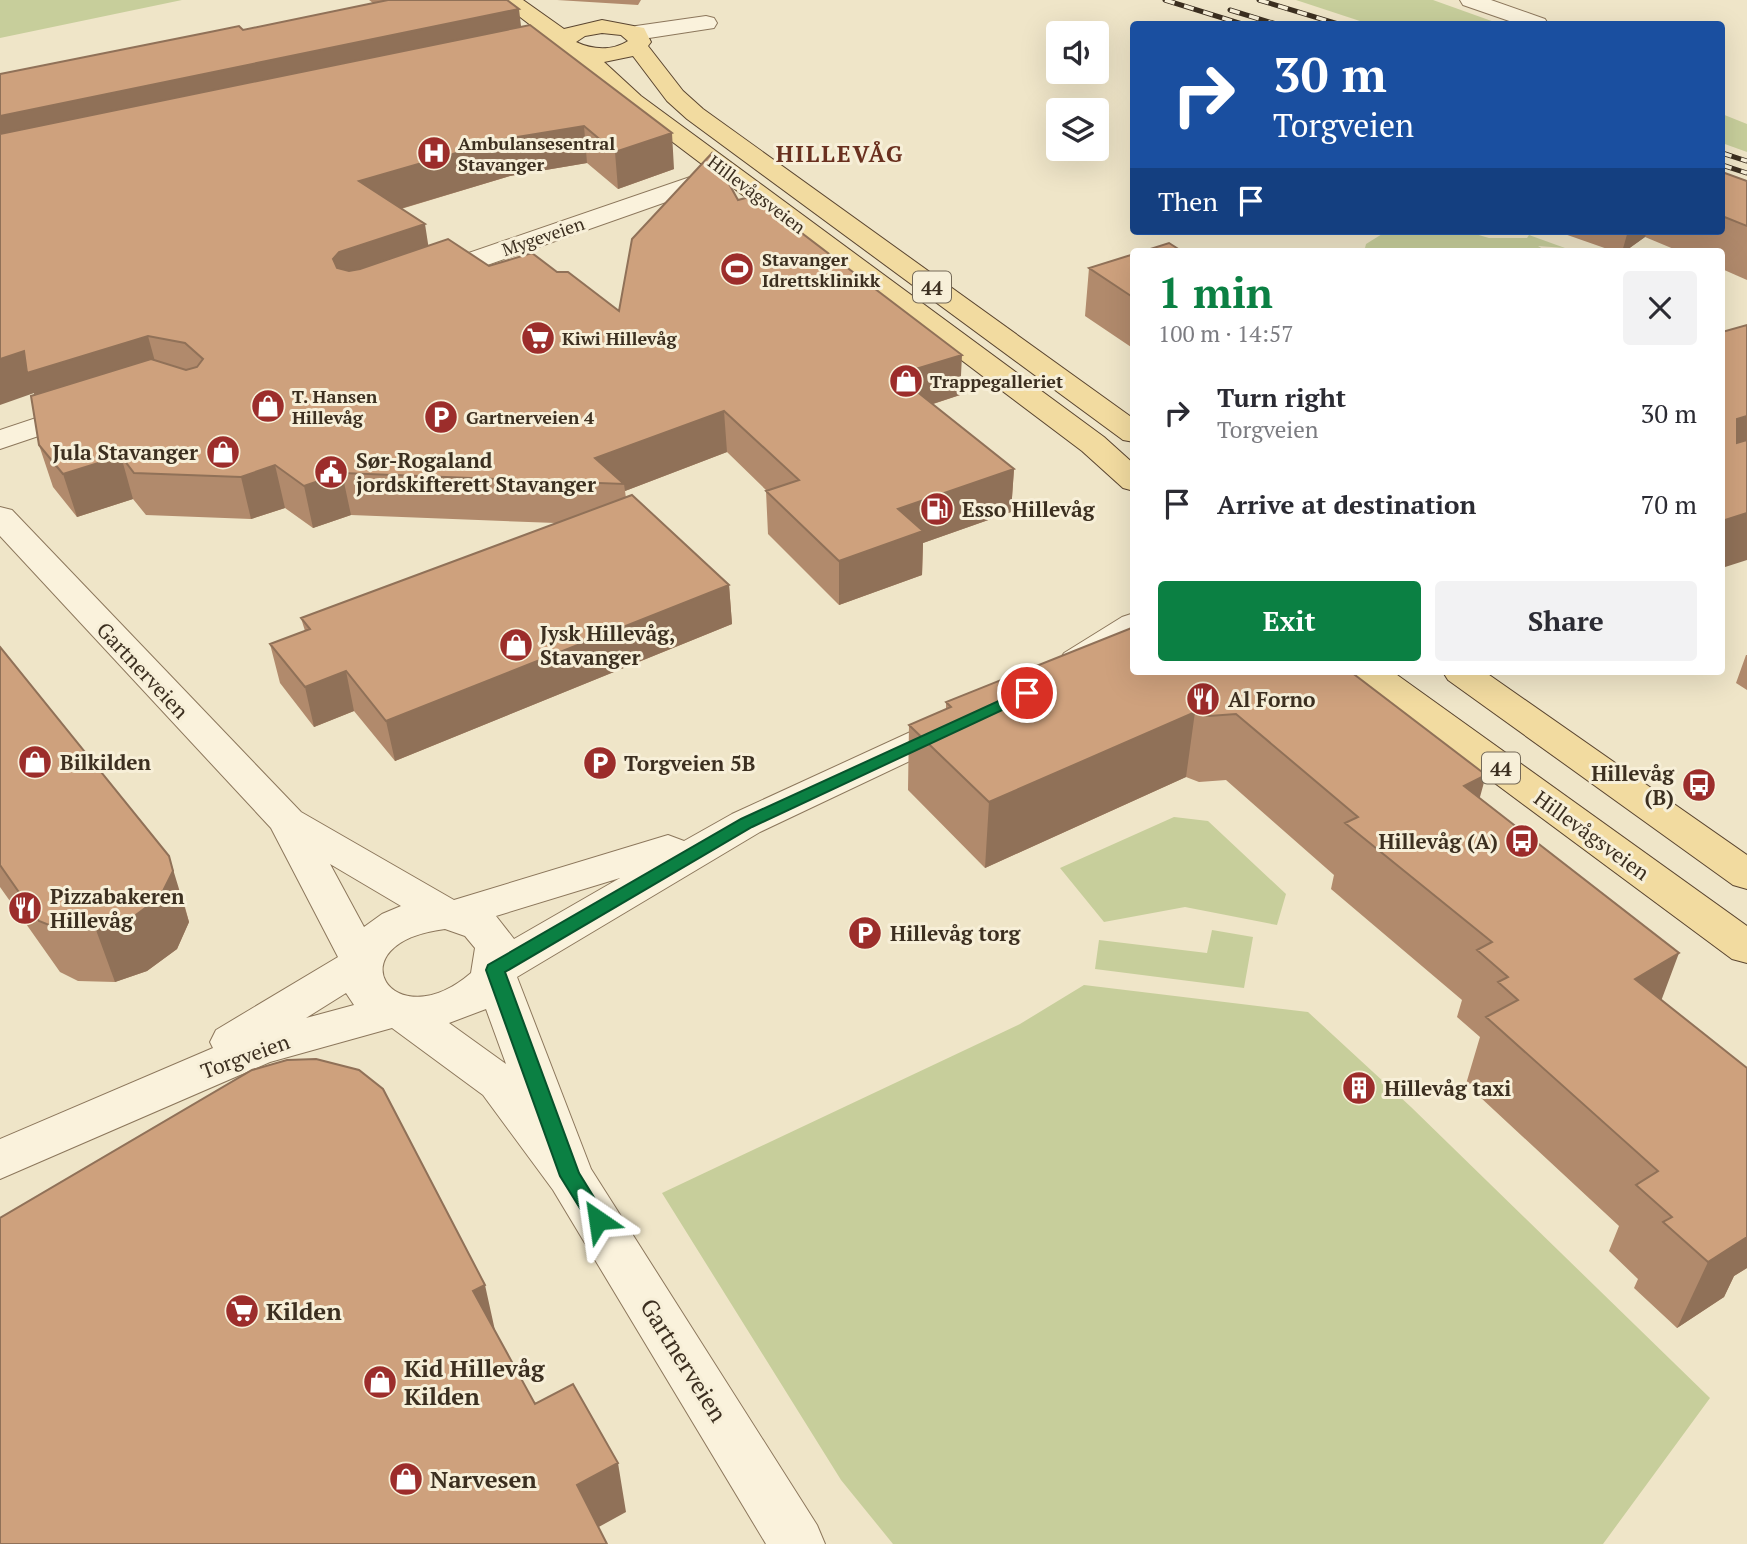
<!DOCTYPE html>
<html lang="en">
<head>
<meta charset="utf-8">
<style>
  body { margin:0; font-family:"PT Serif",serif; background:#f2f2f3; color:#2b2b33; height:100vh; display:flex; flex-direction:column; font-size:26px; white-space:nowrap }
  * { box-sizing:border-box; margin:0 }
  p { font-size:23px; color:#7c7c81 }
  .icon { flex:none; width:38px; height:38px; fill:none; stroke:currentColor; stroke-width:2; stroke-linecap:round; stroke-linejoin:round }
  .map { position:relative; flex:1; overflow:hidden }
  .side { position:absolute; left:1130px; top:248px; width:595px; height:427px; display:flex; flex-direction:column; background:#fff; border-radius:7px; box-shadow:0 7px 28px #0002 }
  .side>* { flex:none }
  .guide { position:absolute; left:1130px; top:21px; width:595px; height:214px; border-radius:7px; box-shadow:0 7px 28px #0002; background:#1a4fa0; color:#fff; overflow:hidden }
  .controls { position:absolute; left:1046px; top:21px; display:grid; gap:14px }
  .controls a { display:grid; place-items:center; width:63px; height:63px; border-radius:7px; background:#fff; box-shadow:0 7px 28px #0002; font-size:35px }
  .pin { position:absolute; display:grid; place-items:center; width:60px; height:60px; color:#fff; margin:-30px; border:4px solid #fff; border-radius:50%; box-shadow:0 2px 7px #0007 }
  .me { position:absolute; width:77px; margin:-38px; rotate:328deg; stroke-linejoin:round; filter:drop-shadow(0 0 5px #0008) }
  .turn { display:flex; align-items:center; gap:24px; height:147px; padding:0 28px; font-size:32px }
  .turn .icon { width:91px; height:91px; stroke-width:2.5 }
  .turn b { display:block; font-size:49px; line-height:60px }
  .then { display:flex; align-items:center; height:66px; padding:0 28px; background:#0003; gap:14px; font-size:26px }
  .round { display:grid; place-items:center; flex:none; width:74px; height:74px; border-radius:7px; background:#f2f2f3 }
  .head { display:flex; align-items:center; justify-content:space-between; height:119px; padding:0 28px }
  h1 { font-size:42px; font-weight:700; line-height:52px; color:#0b8043 }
  .cta { display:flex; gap:14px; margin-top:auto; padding:14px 28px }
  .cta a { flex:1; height:80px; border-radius:7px; background:#0b8043; color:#fff; font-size:28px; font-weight:700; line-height:80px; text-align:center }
  .cta a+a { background:#f2f2f3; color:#2b2b33 }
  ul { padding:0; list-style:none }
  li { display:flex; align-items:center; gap:21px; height:91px; padding:0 28px }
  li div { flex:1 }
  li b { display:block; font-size:26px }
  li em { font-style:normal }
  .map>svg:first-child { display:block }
  .green { fill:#c7ce9b }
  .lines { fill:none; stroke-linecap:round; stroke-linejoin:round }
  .minor-casing { stroke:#8c775c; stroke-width:2 }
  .major-casing { stroke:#5a4530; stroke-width:2 }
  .minor { fill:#faf2dc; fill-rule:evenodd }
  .major { fill:#f2dba0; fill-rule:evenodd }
  .rail-casing { stroke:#3c2f20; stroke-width:5 }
  .rail { stroke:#f7efd8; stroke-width:3.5; stroke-dasharray:10; stroke-linecap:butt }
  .wall { fill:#b18a6c }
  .shaded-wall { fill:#907158 }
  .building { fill:#cea17d; stroke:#907158; stroke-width:2 }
  .route { fill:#0b8043; stroke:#07532c; stroke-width:2 }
  .labels { text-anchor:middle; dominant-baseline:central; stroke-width:6; stroke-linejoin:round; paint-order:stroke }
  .far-poi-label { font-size:18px; font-weight:bold; fill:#3c2f20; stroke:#f7efd8; text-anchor:start }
  .far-street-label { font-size:18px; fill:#3c2f20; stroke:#f7efd8 }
  .shield { fill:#f7efd8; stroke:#746957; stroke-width:2 }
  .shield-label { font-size:19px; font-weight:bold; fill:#3c2f20 }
  .poi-label { font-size:21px; font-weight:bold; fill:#3c2f20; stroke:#f7efd8; text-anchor:start }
  .street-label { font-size:21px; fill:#3c2f20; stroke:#f7efd8 }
  .far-district-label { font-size:23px; font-weight:bold; letter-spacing:2px; fill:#6a301f; stroke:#f7efd8 }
  .near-poi-label { font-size:24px; font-weight:bold; fill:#3c2f20; stroke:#f7efd8; text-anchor:start }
  .near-street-label { font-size:24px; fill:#3c2f20; stroke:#f7efd8 }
</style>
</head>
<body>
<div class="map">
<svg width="1747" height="1544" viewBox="0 0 1747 1544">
  <rect width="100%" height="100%" fill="#efe5c8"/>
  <path class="green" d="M 0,0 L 182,0 L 0,38 Z
    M 1296,0 L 1433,0 L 1500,24 L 1369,24 Z
    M 1722,114 L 1747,124 L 1747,152 L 1722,143 Z
    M 1387,231 L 1465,231 L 1489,238 L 1527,238 L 1529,235 L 1565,248 L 1538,246 L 1548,252 L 1364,252 L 1366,244 Z
    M 1174,817 L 1208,821 L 1286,894 L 1277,925 L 1185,907 L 1104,922 L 1060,868 Z
    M 1212,930 L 1253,937 L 1244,988 L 1095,969 L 1099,940 L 1207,953 Z
    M 1084,985 L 1308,1012 L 1411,1107 L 1710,1398 L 1603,1544 L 893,1544 L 841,1480 L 662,1193 L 1020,1024 Z"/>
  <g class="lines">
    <g class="minor-casing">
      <path id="minor" d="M 1460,0 L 1491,0 L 1545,19 L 1548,24 L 1518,24 L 1463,5 Z
        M 706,16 L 714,18 L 717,23 L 714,28 L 636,40 L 625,33 L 636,26 Z
        M 728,164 L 737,167 L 741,172 L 737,177 L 439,282 L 419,282 L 415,276 L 419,270 Z
        M 84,402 L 95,405 L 99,411 L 95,417 L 0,449 L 0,430 Z
        M 0,507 L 12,510 L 301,812 L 454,900 L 668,835 L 684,841 L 732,814 L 943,717 L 956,713 L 969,717 L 975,725 L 969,733 L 760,832 L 517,977 L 591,1169 L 817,1525 L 825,1544 L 766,1544 L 553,1190 L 483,1095 L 392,1028 L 270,1062 L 0,1179 L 0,1139 L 213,1048 L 210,1042 L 216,1030 L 338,957 L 271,828 L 0,536 ZM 330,864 L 401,906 L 382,914 L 364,927 ZM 620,878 L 514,939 L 496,916 ZM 445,929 L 465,936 L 475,948 L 471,973 C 392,1041 332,943 445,929 ZM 346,993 L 354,1005 L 306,1018 ZM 486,1009 L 506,1064 L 449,1023 Z
        M 1134,613 L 1134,640 C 1112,654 1091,676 1064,669 L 1059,661 L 1064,653 L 1122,617 Z"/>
    </g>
    <g class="major-casing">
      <path id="major" d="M 498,0 L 523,0 L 564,29 L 602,20 L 644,28 L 651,42 L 648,46 L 683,91 L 703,109 L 1134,419 L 1134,442 L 1123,440 L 687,119 L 667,101 L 633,56 L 604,62 L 641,96 L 1104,437 L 1134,464 L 1134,491 L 1123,488 L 1082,451 L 625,106 L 575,59 L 556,49 L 554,43 ZM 602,33 L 621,35 L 628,41 C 612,51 593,50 576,42 L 585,36 Z
        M 1351,672 L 1393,672 L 1747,926 L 1747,963 L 1732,959 L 1356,680 Z
        M 1443,672 L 1485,672 L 1747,855 L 1747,889 L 1733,885 L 1448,680 Z"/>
    </g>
    <use href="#minor" class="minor"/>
    <use href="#major" class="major"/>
    <g class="rail-casing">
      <path id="rail" d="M 1165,0 L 1242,24
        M 1259,0 L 1338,24
        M 1230,10 L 1276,24
        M 1722,153 L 1747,161
        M 1722,165 L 1747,173"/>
    </g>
    <use href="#rail" class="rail"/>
  </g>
  <path class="wall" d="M 369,0 L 507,0 L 521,27 L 674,169 L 618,189 L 587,163 L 510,176 L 401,209 L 428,246 L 489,266 L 557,272 L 619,311 L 738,200 L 960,395 L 933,404 L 1014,469 L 1011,512 L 923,543 L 922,575 L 839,605 L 768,534 L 766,491 L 767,491 L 727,452 L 625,491 L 626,498 L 729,585 L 732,624 L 395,761 L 354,711 L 314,727 L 280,683 L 270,644 L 305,631 L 301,618 L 556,523 L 351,515 L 313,528 L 285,508 L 251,519 L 146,515 L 133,499 L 77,517 L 53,487 L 39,445 L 34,393 L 243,30 L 373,3 Z
    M 557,0 L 641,0 L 638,5 Z
    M 1722,172 L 1747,181 L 1747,280 L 1722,269 L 1722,252 L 1681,252 L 1645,237 L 1624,252 L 1616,252 L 1556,231 L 1722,231 Z
    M 1134,254 L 1134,349 L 1085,316 L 1089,268 Z
    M 1134,627 L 1480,798 L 1661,1000 L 1747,1068 L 1747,1268 L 1734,1276 L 1724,1297 L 1677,1328 L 1634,1288 L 1638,1279 L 1609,1251 L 1619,1226 L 1466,1084 L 1480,1037 L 1457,1017 L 1462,1000 L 1331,889 L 1334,875 L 1226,780 L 1199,782 L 1186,777 L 985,868 L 908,790 L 909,725 L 946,710 L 946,702 Z
    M 0,647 L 185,907 L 189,922 L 177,949 L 147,971 L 115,982 L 78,981 L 60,972 L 0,887 Z
    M 1746,655 L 1747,655 L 1747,690 L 1736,683 Z"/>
  <path class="shaded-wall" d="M 519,9 L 523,43 L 0,154 L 0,116 Z
    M 584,126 L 587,163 L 510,176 L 366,219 L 359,181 L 505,139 Z
    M 672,133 L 674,169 L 618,189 L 615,152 Z
    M 425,224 L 431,263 L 341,299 L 333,259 L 339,252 Z
    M 1628,231 L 1647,231 L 1645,237 L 1624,252 L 1622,252 Z
    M 148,336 L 159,376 L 40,414 L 34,393 L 0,405 L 0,359 L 24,351 Z
    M 962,355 L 960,395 L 896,416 L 896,375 Z
    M 724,411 L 727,452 L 625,491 L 624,484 L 595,458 Z
    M 1747,416 L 1747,462 L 1722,470 L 1737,419 Z
    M 121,456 L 133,499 L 77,517 L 63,474 Z
    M 275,465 L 285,508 L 251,519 L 241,477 Z
    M 1014,469 L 1011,512 L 923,543 L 922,575 L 839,605 L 839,561 L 898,509 Z
    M 342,473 L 351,515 L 313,528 L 304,486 Z
    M 1747,513 L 1747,560 L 1722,568 L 1722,521 Z
    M 729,585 L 732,624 L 395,761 L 386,721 Z
    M 346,671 L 354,711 L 314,727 L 305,687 Z
    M 1195,712 L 1186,777 L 985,868 L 989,802 Z
    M 1486,775 L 1468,841 L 1464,786 Z
    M 169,856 L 189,922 L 177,949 L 147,971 L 115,982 L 96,930 Z
    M 1679,953 L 1654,1020 L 1635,979 Z
    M 1747,1222 L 1747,1268 L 1734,1276 L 1724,1297 L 1677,1328 L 1708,1262 Z
    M 485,1285 L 496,1335 L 473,1291 Z
    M 618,1463 L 626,1512 L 586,1534 L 577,1485 Z"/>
  <path class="building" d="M 388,0 L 507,0 L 519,9 L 0,116 L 0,74 L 210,32 L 239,26 L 243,30 Z
    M 530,25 L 672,133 L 615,152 L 584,126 L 505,139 L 359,181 L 425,224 L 339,252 L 333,259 L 337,268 L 349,271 L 360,269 L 448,239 L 489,266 L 532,253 L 557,272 L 568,272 L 619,311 L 632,239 L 712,153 L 738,200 L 753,196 L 962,355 L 896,375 L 1014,469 L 898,509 L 923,531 L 839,561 L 766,491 L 799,480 L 724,411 L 595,458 L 624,484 L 342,473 L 304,486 L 275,465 L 241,477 L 134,473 L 121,456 L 63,474 L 39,445 L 31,396 L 151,359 L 186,370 L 197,367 L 203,359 L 185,343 L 148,336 L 27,373 L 24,351 L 0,359 L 0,134 Z
    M 1722,172 L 1747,181 L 1747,226 L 1722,216 Z
    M 1169,243 L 1183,252 L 1141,252 Z
    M 1134,254 L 1134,298 L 1089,268 Z
    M 1747,325 L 1747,416 L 1737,419 L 1737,443 L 1747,440 L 1747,513 L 1722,521 L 1722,332 Z
    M 632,495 L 729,585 L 386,721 L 346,671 L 305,687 L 270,644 L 310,629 L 301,618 Z
    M 1134,627 L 1134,672 L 1351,672 L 1486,775 L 1464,786 L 1679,953 L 1635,979 L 1747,1068 L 1747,1237 L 1708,1262 L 1663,1222 L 1672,1217 L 1636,1185 L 1658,1171 L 1486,1017 L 1518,1000 L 1498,982 L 1508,977 L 1477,950 L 1492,942 L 1345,823 L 1358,817 L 1236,714 L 1209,716 L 1195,712 L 989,802 L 909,725 L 951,707 L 946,702 Z
    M 0,647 L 169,856 L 173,871 L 160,897 L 129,920 L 96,930 L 59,929 L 39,921 L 0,865 Z
    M 316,1059 L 359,1070 L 383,1089 L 485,1285 L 473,1291 L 535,1404 L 573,1384 L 618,1463 L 577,1485 L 607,1544 L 0,1544 L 0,1218 L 252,1070 L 287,1060 Z"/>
  <path class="route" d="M 1027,688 L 1032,690 L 1032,696 L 752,827 L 505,972 L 579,1173 L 608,1220 L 605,1226 L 591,1226 L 560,1176 L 486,970 L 488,965 L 741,819 Z"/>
  <defs>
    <g id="hospital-disc" transform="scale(1.75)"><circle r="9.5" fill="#9c2d2b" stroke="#f7efd8"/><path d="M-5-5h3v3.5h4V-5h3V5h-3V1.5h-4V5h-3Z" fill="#fff"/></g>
    <g id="stadium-disc" transform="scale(1.75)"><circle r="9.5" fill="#9c2d2b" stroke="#f7efd8"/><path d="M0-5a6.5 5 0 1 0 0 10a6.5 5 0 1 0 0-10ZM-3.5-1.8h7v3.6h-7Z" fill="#fff"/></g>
    <g id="supermarket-disc" transform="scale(1.75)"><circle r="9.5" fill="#9c2d2b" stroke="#f7efd8"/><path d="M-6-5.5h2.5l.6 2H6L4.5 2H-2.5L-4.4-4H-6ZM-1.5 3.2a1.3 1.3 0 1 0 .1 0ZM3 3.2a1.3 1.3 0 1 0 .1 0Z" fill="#fff"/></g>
    <g id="shop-disc" transform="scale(1.75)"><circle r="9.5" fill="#9c2d2b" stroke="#f7efd8"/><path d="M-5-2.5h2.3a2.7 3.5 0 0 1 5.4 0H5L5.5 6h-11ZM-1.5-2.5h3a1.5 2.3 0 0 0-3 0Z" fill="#fff"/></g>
    <g id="parking-disc" transform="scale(1.75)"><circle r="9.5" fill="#9c2d2b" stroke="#f7efd8"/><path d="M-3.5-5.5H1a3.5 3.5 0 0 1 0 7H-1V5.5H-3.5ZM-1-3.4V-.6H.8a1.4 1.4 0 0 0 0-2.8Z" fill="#fff"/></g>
    <g id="civic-disc" transform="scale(1.75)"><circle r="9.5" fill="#9c2d2b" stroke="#f7efd8"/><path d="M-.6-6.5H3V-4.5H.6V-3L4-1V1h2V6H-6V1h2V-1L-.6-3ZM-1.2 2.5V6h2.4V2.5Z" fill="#fff"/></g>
    <g id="fuel-disc" transform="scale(1.75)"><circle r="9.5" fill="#9c2d2b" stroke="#f7efd8"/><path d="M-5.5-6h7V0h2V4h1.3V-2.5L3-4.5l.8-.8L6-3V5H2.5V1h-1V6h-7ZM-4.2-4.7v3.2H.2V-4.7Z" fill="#fff"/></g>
    <g id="restaurant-disc" transform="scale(1.75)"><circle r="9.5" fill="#9c2d2b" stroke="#f7efd8"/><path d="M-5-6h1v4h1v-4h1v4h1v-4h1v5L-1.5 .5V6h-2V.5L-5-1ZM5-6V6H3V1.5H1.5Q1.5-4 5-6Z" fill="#fff"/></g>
    <g id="bus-disc" transform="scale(1.75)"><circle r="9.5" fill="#9c2d2b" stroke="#f7efd8"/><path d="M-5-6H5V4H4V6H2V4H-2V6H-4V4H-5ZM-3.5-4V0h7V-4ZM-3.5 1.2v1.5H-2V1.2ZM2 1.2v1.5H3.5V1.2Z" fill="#fff"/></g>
    <g id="building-disc" transform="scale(1.75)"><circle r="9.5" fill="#9c2d2b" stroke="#f7efd8"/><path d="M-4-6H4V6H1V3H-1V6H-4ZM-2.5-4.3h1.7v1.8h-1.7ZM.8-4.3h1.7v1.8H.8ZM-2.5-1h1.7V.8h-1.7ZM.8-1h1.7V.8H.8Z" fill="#fff"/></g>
  </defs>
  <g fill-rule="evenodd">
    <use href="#hospital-disc" x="434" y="153"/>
    <use href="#stadium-disc" x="737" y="269"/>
    <use href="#supermarket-disc" x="538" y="338"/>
    <use href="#shop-disc" x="906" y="381"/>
    <use href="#shop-disc" x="268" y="406"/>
    <use href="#parking-disc" x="441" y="417"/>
    <use href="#shop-disc" x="223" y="452"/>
    <use href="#civic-disc" x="331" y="472"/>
    <use href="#fuel-disc" x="937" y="509"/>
    <use href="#shop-disc" x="516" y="645"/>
    <use href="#restaurant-disc" x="1203" y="699"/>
    <use href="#shop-disc" x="35" y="762"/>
    <use href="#parking-disc" x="600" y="763"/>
    <use href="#bus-disc" x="1699" y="785"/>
    <use href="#bus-disc" x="1522" y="841"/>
    <use href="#restaurant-disc" x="25" y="908"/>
    <use href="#parking-disc" x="865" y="933"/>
    <use href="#building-disc" x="1359" y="1088"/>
    <use href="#supermarket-disc" x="242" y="1311"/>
    <use href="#shop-disc" x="380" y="1382"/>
    <use href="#shop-disc" x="406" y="1479"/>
  </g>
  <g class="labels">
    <g class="far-poi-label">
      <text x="458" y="143">Ambulansesentral<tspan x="458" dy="21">Stavanger</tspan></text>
      <text x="762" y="259">Stavanger<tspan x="762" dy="21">Idrettsklinikk</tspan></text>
      <text x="562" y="338">Kiwi Hillevåg</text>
      <text x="930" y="381">Trappegalleriet</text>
      <text x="292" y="396">T. Hansen<tspan x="292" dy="21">Hillevåg</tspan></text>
      <text x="466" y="417">Gartnerveien 4</text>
    </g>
    <g class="far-street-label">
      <text transform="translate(757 194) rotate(37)">Hillevågsveien</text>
      <text transform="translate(543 236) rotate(-19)">Mygeveien</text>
    </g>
    <g class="shield">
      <rect x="913" y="271.5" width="38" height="31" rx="5"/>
      <rect x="1482" y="752.5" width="38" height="31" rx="5"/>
    </g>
    <g class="shield-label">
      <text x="932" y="287">44</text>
      <text x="1501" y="768">44</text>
    </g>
    <g class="poi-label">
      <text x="198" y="452" text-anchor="end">Jula Stavanger</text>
      <text x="356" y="460">Sør-Rogaland<tspan x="356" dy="24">jordskifterett Stavanger</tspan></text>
      <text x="962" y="509">Esso Hillevåg</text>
      <text x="540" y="633">Jysk Hillevåg,<tspan x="540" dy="24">Stavanger</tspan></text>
      <text x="1228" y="699">Al Forno</text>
      <text x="60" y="762">Bilkilden</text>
      <text x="624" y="763">Torgveien 5B</text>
      <text x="1674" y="773" text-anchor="end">Hillevåg<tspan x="1674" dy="24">(B)</tspan></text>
      <text x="1498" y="841" text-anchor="end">Hillevåg (A)</text>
      <text x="50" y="896">Pizzabakeren<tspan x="50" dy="24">Hillevåg</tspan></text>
      <text x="890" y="933">Hillevåg torg</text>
      <text x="1384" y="1088">Hillevåg taxi</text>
    </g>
    <g class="street-label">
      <text transform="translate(143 670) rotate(47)">Gartnerveien</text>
      <text transform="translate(1592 835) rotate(36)">Hillevågsveien</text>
      <text transform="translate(245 1056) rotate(-20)">Torgveien</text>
    </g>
    <g class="far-district-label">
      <text x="840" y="153">HILLEVÅG</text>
    </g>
    <g class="near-poi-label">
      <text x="266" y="1311">Kilden</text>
      <text x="404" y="1368">Kid Hillevåg<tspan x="404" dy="28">Kilden</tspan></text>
      <text x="430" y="1479">Narvesen</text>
    </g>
    <g class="near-street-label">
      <text transform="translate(684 1360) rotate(58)">Gartnerveien</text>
    </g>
  </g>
</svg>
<div class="controls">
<a><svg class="icon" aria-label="sound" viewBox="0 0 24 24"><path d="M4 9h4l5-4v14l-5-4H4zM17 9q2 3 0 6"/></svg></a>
<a><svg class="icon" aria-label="layers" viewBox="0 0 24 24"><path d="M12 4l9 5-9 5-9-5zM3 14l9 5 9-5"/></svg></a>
</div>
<div class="pin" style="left:1027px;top:693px;background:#d93025"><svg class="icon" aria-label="arrive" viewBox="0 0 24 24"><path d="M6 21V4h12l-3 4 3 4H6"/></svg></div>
<svg class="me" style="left:598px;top:1220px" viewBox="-20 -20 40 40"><path d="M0-17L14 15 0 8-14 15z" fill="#0b8043" stroke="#fff" stroke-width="4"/></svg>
<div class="guide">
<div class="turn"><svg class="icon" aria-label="right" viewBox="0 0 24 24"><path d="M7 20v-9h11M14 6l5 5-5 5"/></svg><div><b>30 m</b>Torgveien</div></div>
<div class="then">Then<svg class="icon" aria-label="arrive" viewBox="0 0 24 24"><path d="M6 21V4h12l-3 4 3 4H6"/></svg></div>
</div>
<section class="side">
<div class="head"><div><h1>1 min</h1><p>100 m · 14:57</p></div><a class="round"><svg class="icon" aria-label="close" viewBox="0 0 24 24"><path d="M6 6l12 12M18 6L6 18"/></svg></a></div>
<ul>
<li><svg class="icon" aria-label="right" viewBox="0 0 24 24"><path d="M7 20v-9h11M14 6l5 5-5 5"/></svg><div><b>Turn right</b><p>Torgveien</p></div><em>30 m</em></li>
<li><svg class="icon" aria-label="arrive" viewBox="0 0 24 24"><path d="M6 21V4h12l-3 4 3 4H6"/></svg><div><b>Arrive at destination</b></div><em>70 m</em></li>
</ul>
<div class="cta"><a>Exit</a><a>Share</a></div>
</section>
</div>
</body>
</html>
